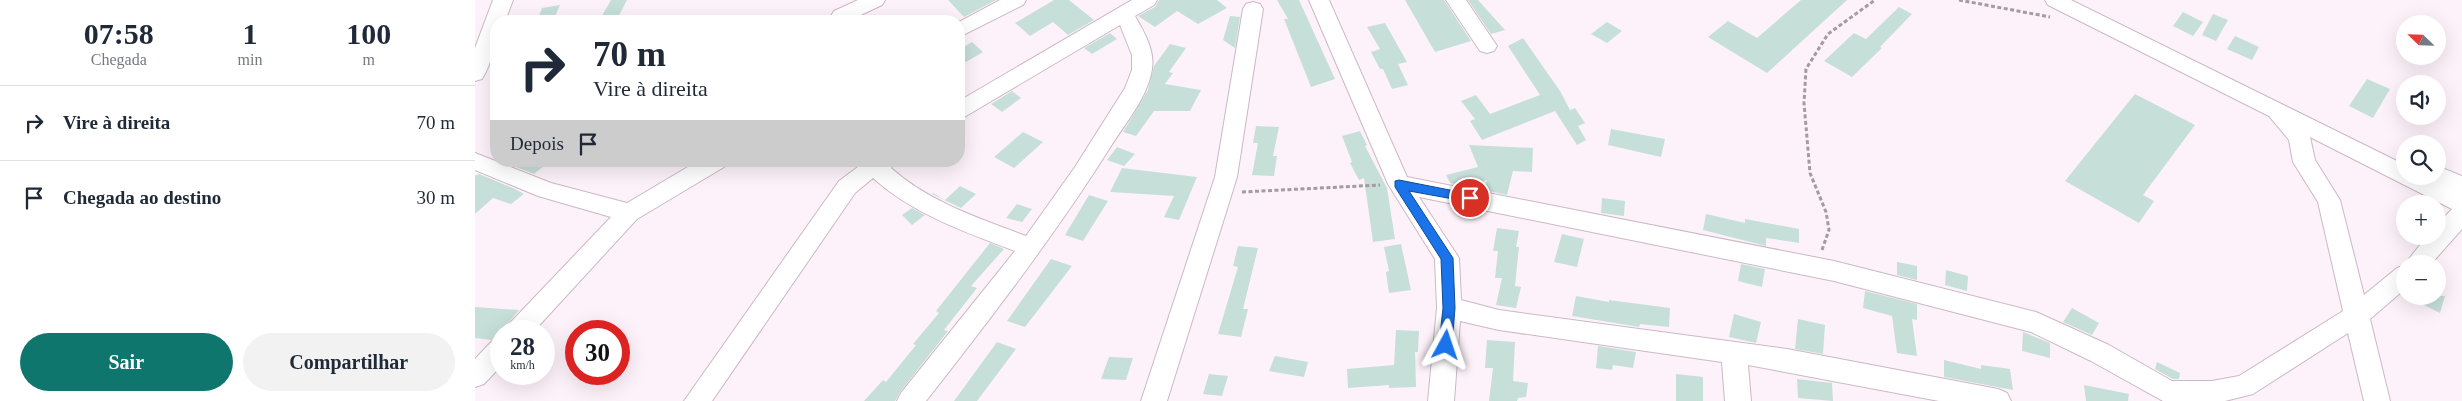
<!DOCTYPE html>
<html lang="pt">
<head>
<meta charset="utf-8">
<style>
  body { margin:0; font-family:"Times New Roman",serif; background:#f2f2f3; color:#1f2937; height:100vh; display:flex; flex-direction:column; font-size:19px; white-space:nowrap }
  * { box-sizing:border-box; margin:0 }
  p { font-size:16px; color:#747a83 }
  .icon { flex:none; width:28px; height:28px; fill:none; stroke:currentColor; stroke-width:2; stroke-linecap:round; stroke-linejoin:round }
  .map { position:relative; flex:1; overflow:hidden }
  .details { display:flex; flex-direction:column; background:#fff; width:475px }
  .details>* { flex:none }
  .hud { position:absolute; left:15px; top:15px; width:475px; height:152px; border-radius:20px; box-shadow:0 5px 20px #0002; background:#fff; color:#1f2937; overflow:hidden }
  .needle { width:32px; rotate:293deg }
  .tools { position:absolute; left:1921px; top:15px; display:grid; gap:10px }
  .tools a { display:grid; place-items:center; width:50px; height:50px; border-radius:50%; background:#fff; box-shadow:0 5px 20px #0002; font-size:25px }
  .speed { position:absolute; left:15px; top:320px; display:flex; gap:10px; font-size:25px; font-weight:700; text-align:center }
  .speed>* { display:grid; place-content:center; width:65px; height:65px; border-radius:50%; background:#fff; box-shadow:0 5px 20px #0002; line-height:1 }
  .speed small { font-size:12px; font-weight:400 }
  .speed .limit { border:8px solid #d22; background:#fff; color:#111 }
  .pin { position:absolute; display:grid; place-items:center; width:42px; height:42px; color:#fff; margin:-21px; border:2px solid #fff; border-radius:50%; box-shadow:0 1px 5px #0007 }
  .me { position:absolute; width:55px; margin:-28px; rotate:5deg; stroke-linejoin:round; filter:drop-shadow(0 0 4px #0008) }
  .turn { display:flex; align-items:center; gap:18px; height:105px; padding:0 20px; font-size:22px }
  .turn .icon { width:65px; height:65px; stroke-width:2.5 }
  .turn b { display:block; font-size:35px; line-height:42px }
  .then { display:flex; align-items:center; height:48px; padding:0 20px; background:#0003; gap:10px; font-size:19px }
  .eta { display:flex; justify-content:space-evenly; align-items:center; height:85px; text-align:center }
  .eta b { font-size:30px; font-weight:600; line-height:35px }
  .action { display:flex; gap:10px; margin-top:auto; padding:10px 20px }
  .action a { flex:1; height:58px; border-radius:30px; background:#0f766e; color:#fff; font-size:20px; font-weight:600; line-height:58px; text-align:center }
  .action a+a { background:#f2f2f3; color:#1f2937 }
  ul { padding:0; list-style:none }
  li { display:flex; align-items:center; gap:15px; height:75px; padding:0 20px; border-top:1px solid #e0e1e3 }
  li div { flex:1 }
  li b { display:block; font-size:19px }
  li em { font-style:normal }
  main { display:flex; flex:1; min-height:0 }
  .map>svg:first-child { display:block }
  .building { fill:#c6dfd9 }
  .lines { fill:none; stroke-linecap:round; stroke-linejoin:round }
  .minor-casing { stroke:#cbb8c5; stroke-width:2 }
  .path { stroke:#a49aa0; stroke-width:3; stroke-dasharray:4 2.5; stroke-linecap:butt }
  .minor { fill:#fff; fill-rule:evenodd }
  .route { fill:#1a73e8; stroke:#114b97 }
</style>
</head>
<body>
<main>
<section class="details">
<div class="eta">
<div><b>07:58</b><p>Chegada</p></div>
<div><b>1</b><p>min</p></div>
<div><b>100</b><p>m</p></div>
</div>
<ul>
<li><svg class="icon" aria-label="right" viewBox="0 0 24 24"><path d="M7 20v-9h11M14 6l5 5-5 5"/></svg><div><b>Vire à direita</b></div><em>70 m</em></li>
<li><svg class="icon" aria-label="arrive" viewBox="0 0 24 24"><path d="M6 21V4h12l-3 4 3 4H6"/></svg><div><b>Chegada ao destino</b></div><em>30 m</em></li>
</ul>
<div class="action"><a>Sair</a><a>Compartilhar</a></div>
</section>
<div class="map">
<svg width="1987" height="401" viewBox="0 0 1987 401">
  <rect width="100%" height="100%" fill="#fef2fa"/>
  <path class="building" d="M 136,0 L 152,0 L 141,21 L 124,21 Z
    M 473,0 L 521,0 L 489,17 Z
    M 579,0 L 594,0 L 619,20 L 593,35 L 578,22 L 555,36 L 540,23 Z
    M 684,0 L 742,0 L 752,8 L 723,24 L 702,11 L 680,27 L 663,16 L 680,7 Z
    M 802,0 L 824,0 L 860,79 L 836,87 L 809,19 L 813,19 Z
    M 930,0 L 969,0 L 996,41 L 960,52 Z
    M 993,0 L 1003,0 L 1030,30 L 1016,34 Z
    M 1326,0 L 1372,0 L 1292,73 L 1233,37 L 1253,21 L 1282,38 Z
    M 85,5 L 78,21 L 62,21 L 67,8 Z
    M 1424,7 L 1437,14 L 1405,47 L 1407,48 L 1377,77 L 1349,61 L 1379,33 L 1391,39 Z
    M 1708,12 L 1728,22 L 1718,36 L 1698,26 Z
    M 1738,14 L 1753,20 L 1741,41 L 1727,35 Z
    M 755,16 L 765,17 L 760,48 L 748,40 Z
    M 1132,22 L 1147,31 L 1132,43 L 1116,34 Z
    M 910,23 L 932,62 L 923,64 L 933,85 L 917,89 L 908,69 L 905,69 L 896,52 L 905,49 L 892,27 Z
    M 635,33 L 642,39 L 617,54 L 609,48 Z
    M 1760,36 L 1784,47 L 1777,60 L 1752,49 Z
    M 1048,38 L 1085,91 L 1095,110 L 1100,108 L 1110,123 L 1103,126 L 1111,140 L 1102,145 L 1080,111 L 1007,140 L 995,121 L 1000,119 L 986,101 L 1001,95 L 1015,114 L 1065,95 L 1033,46 Z
    M 497,42 L 508,52 L 491,62 L 484,56 L 484,50 Z
    M 695,44 L 711,48 L 694,72 L 698,73 L 690,84 L 726,90 L 715,111 L 679,111 L 661,136 L 648,132 L 673,90 L 679,66 Z
    M 1892,79 L 1915,89 L 1898,118 L 1874,106 Z
    M 537,91 L 546,98 L 527,112 L 516,104 Z
    M 1660,94 L 1720,125 L 1668,195 L 1679,201 L 1664,223 L 1590,181 Z
    M 781,126 L 804,127 L 798,156 L 802,156 L 799,176 L 777,175 L 783,143 L 778,143 Z
    M 1136,129 L 1190,139 L 1186,157 L 1133,145 Z
    M 885,131 L 892,145 L 890,146 L 912,188 L 920,239 L 898,242 L 889,178 L 884,180 L 875,163 L 877,162 L 867,136 Z
    M 548,132 L 568,142 L 539,168 L 519,157 Z
    M 994,145 L 1058,148 L 1057,172 L 1038,171 L 1032,195 L 1009,190 L 1012,180 L 988,186 L 975,183 L 971,175 L 1003,167 Z
    M 642,147 L 660,154 L 649,166 L 632,160 Z
    M 26,161 L 75,161 L 59,174 Z
    M 647,168 L 722,177 L 704,220 L 689,217 L 699,196 L 635,192 Z
    M 4,174 L 40,189 L 49,194 L 36,204 L 18,198 L 0,214 L 0,176 Z
    M 485,186 L 501,194 L 486,208 L 457,194 L 458,193 L 470,200 Z
    M 614,195 L 633,201 L 608,241 L 590,235 Z
    M 1127,198 L 1150,201 L 1149,216 L 1126,213 Z
    M 542,204 L 557,209 L 547,222 L 531,218 Z
    M 437,208 L 450,215 L 437,225 L 427,215 Z
    M 1231,214 L 1270,223 L 1270,219 L 1324,229 L 1324,243 L 1291,238 L 1291,246 L 1228,230 Z
    M 1022,228 L 1044,231 L 1041,247 L 1044,247 L 1040,286 L 1046,287 L 1041,308 L 1021,305 L 1027,278 L 1020,278 L 1023,251 L 1018,251 Z
    M 1087,234 L 1109,239 L 1102,267 L 1079,262 Z
    M 515,243 L 529,249 L 496,286 L 502,288 L 469,330 L 473,331 L 425,392 L 420,401 L 389,401 L 408,380 L 411,382 L 441,345 L 438,344 L 464,313 L 461,311 Z
    M 926,244 L 936,290 L 914,293 L 911,272 L 914,271 L 909,247 Z
    M 763,246 L 783,248 L 768,309 L 773,309 L 766,337 L 743,334 L 763,267 L 758,266 Z
    M 576,259 L 597,266 L 550,327 L 532,321 Z
    M 1422,262 L 1442,266 L 1442,280 L 1422,275 Z
    M 1266,264 L 1290,269 L 1287,287 L 1263,281 Z
    M 1471,270 L 1493,276 L 1492,291 L 1470,285 Z
    M 1390,291 L 1442,304 L 1442,320 L 1437,319 L 1442,356 L 1422,353 L 1417,316 L 1388,308 Z
    M 1101,296 L 1134,302 L 1134,300 L 1195,308 L 1194,327 L 1165,324 L 1164,327 L 1097,316 Z
    M 1931,296 L 1970,296 L 1965,313 Z
    M 0,307 L 44,310 L 34,322 L 30,331 L 26,331 L 26,336 L 16,340 L 0,338 Z
    M 1597,308 L 1624,323 L 1617,335 L 1588,322 Z
    M 1259,314 L 1286,322 L 1281,343 L 1254,337 Z
    M 1323,319 L 1350,325 L 1348,354 L 1320,349 Z
    M 921,330 L 944,331 L 943,352 L 940,352 L 941,387 L 914,388 L 914,385 L 873,388 L 872,369 L 919,365 Z
    M 1548,332 L 1575,343 L 1575,358 L 1547,351 Z
    M 1012,340 L 1040,342 L 1038,381 L 1053,383 L 1051,397 L 1043,398 L 1042,401 L 1014,401 L 1018,368 L 1010,368 Z
    M 522,342 L 541,349 L 502,401 L 479,401 Z
    M 1123,346 L 1161,352 L 1158,368 L 1138,365 L 1137,370 L 1121,368 Z
    M 800,356 L 833,362 L 829,377 L 794,371 Z
    M 634,357 L 658,358 L 651,380 L 626,379 Z
    M 1469,360 L 1506,369 L 1506,365 L 1535,369 L 1538,390 L 1469,377 Z
    M 1682,362 L 1705,373 L 1704,379 L 1698,379 L 1680,369 Z
    M 734,374 L 753,376 L 747,396 L 728,394 Z
    M 1201,374 L 1228,377 L 1228,401 L 1201,401 Z
    M 1322,379 L 1357,383 L 1358,401 L 1323,398 Z
    M 1609,385 L 1654,394 L 1653,401 L 1611,401 Z"/>
  <g class="lines">
    <g class="minor-casing">
      <path id="minor" d="M 18,0 L 38,0 L 30,21 L 21,21 C 21,42 18,61 7,79 L 0,81 L 0,48 Z
        M 383,0 L 410,0 L 407,5 L 373,21 L 359,21 L 356,16 L 359,11 Z
        M 525,0 L 551,0 L 548,5 L 484,37 L 484,22 Z
        M 657,0 L 682,0 L 679,5 L 660,16 C 669,32 680,50 677,69 C 673,97 651,122 636,146 C 580,235 516,318 451,401 L 422,401 L 426,393 L 540,251 C 490,232 438,214 398,178 L 380,193 L 237,401 L 209,401 L 364,181 L 391,161 L 421,161 L 416,168 C 454,202 504,218 551,236 L 600,167 L 650,88 L 657,70 L 657,55 L 645,25 L 491,116 L 484,119 L 484,101 Z
        M 834,0 L 854,0 L 932,177 L 1359,261 L 1561,312 L 1634,345 L 1697,381 L 1737,381 L 1764,376 L 1868,311 L 1843,202 L 1818,162 L 1814,140 L 1794,116 L 1573,5 L 1570,0 L 1596,0 L 1930,165 L 1930,176 L 1962,176 L 1962,166 L 1987,176 L 1987,229 L 1956,264 L 1930,264 L 1952,236 L 1962,236 L 1962,225 L 1977,209 L 1835,137 L 1840,160 L 1865,200 L 1889,295 L 1922,268 L 1930,265 L 1930,289 L 1895,319 L 1915,401 L 1889,401 L 1873,333 L 1778,394 L 1750,401 L 1688,401 L 1616,361 L 1556,332 L 1359,281 L 944,197 L 984,258 L 986,300 L 1024,310 L 1312,349 L 1523,389 L 1532,393 L 1536,401 L 1464,401 L 1273,365 L 1276,401 L 1250,401 L 1247,362 L 1024,330 L 985,321 L 979,401 L 953,401 L 962,308 L 960,259 L 913,184 Z
        M 971,0 L 991,0 L 1022,46 L 1019,51 L 1012,53 L 1005,51 Z
        M 778,2 L 785,4 L 788,9 L 762,177 L 692,401 L 666,401 L 740,177 L 768,9 L 771,4 Z
        M 0,153 L 76,183 L 152,203 L 223,161 L 252,161 L 249,167 L 162,219 L 59,331 L 32,331 L 35,323 L 136,217 L 63,196 L 0,170 Z
        M 26,338 L 26,366 L 9,384 L 0,387 L 0,359 L 17,341 Z"/>
    </g>
    <path class="path" d="M 1484,0 L 1575,17
      M 767,192 L 905,185
      M 1347,250 L 1354,230 L 1351,212 L 1335,173 L 1329,103 L 1331,69 L 1353,34 L 1400,0"/>
    <use href="#minor" class="minor"/>
  </g>
  <path class="route" d="M 924,180 L 995,194 L 1001,198 L 995,202 L 934,191 L 978,258 L 980,308 L 977,345 L 971,350 L 964,345 L 968,308 L 966,259 L 920,187 L 920,181 Z"/>
</svg>
<div class="tools">
<a><svg class="needle" viewBox="-14 -14 28 28"><path d="M0-13l5 13h-10z" fill="#e53935"/><path d="M0 13l5-13h-10z" fill="#747a83"/></svg></a>
<a><svg class="icon" aria-label="sound" viewBox="0 0 24 24"><path d="M4 9h4l5-4v14l-5-4H4zM17 9q2 3 0 6"/></svg></a>
<a><svg class="icon" aria-label="search" viewBox="0 0 24 24"><circle cx="10" cy="10" r="6"/><path d="M15 15l6 6"/></svg></a>
<a>+</a>
<a>−</a>
</div>
<div class="speed"><div>28<small>km/h</small></div><div class="limit">30</div></div>
<div class="pin" style="left:995px;top:198px;background:#d93025"><svg class="icon" aria-label="arrive" viewBox="0 0 24 24"><path d="M6 21V4h12l-3 4 3 4H6"/></svg></div>
<svg class="me" style="left:971px;top:345px" viewBox="-20 -20 40 40"><path d="M0-17L14 15 0 8-14 15z" fill="#1a73e8" stroke="#fff" stroke-width="4"/></svg>
<div class="hud">
<div class="turn"><svg class="icon" aria-label="right" viewBox="0 0 24 24"><path d="M7 20v-9h11M14 6l5 5-5 5"/></svg><div><b>70 m</b>Vire à direita</div></div>
<div class="then">Depois<svg class="icon" aria-label="arrive" viewBox="0 0 24 24"><path d="M6 21V4h12l-3 4 3 4H6"/></svg></div>
</div>
</div>
</main>
</body>
</html>
